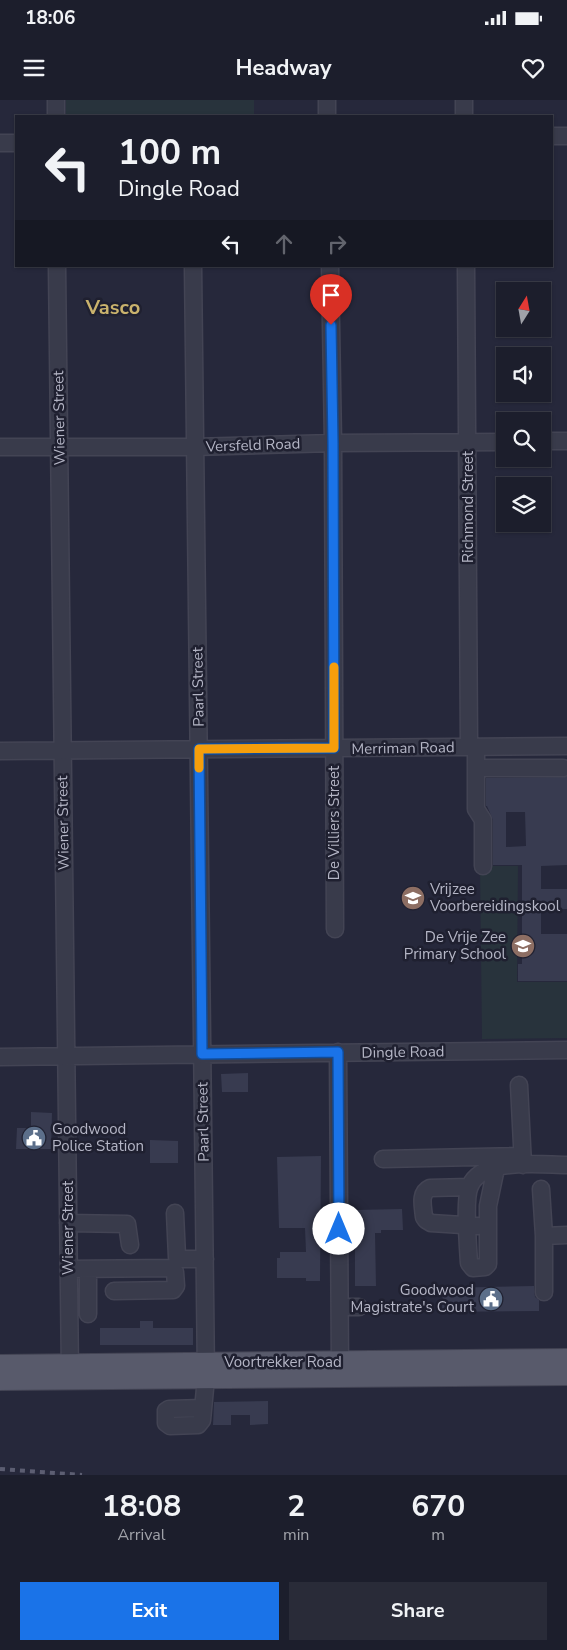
<!DOCTYPE html>
<html lang="en">
<head>
<meta charset="utf-8">
<style>
  body { margin:0; font-family:"Nunito Sans",sans-serif; background:#292b38; color:#f1f3f6; height:100vh; display:flex; flex-direction:column; font-size:19px; white-space:nowrap }
  * { box-sizing:border-box; margin:0 }
  p { font-size:16px; color:#a0a2a9 }
  .icon { flex:none; width:28px; height:28px; fill:none; stroke:currentColor; stroke-width:2; stroke-linecap:round; stroke-linejoin:round }
  .map { position:relative; height:1375px; overflow:hidden }
  .side { display:flex; flex-direction:column; background:#1c1e2c; flex:1 }
  .side>* { flex:none }
  .hud { position:absolute; left:15px; top:15px; width:538px; height:152px; border-radius:0px; box-shadow:0 1px 4px #0004,0 0 0 1px #3a3c48; background:#1c1e2c; color:#f1f3f6; overflow:hidden }
  .needle { width:32px; rotate:11deg }
  .fabs { position:absolute; left:496px; top:182px; display:grid; gap:10px }
  .fabs a { display:grid; place-items:center; width:55px; height:55px; border-radius:0px; background:#1c1e2c; box-shadow:0 1px 4px #0004,0 0 0 1px #3a3c48; font-size:25px }
  .pin { position:absolute; display:grid; place-items:center; width:42px; height:42px; color:#fff; margin:-51px -21px; border-radius:50% 50% 50% 0; rotate:-45deg; box-shadow:0 0 5px #0007 }
  .pin .icon { rotate:45deg }
  .me { position:absolute; width:55px; margin:-28px; rotate:0deg; stroke-linejoin:round; filter:drop-shadow(0 0 4px #0008) }
  .turn { display:flex; align-items:center; gap:18px; height:105px; padding:0 20px; font-size:22px }
  .turn .icon { width:65px; height:65px; stroke-width:2.5 }
  .turn b { display:block; font-size:35px; line-height:42px }
  .lanes { display:flex; align-items:center; height:48px; padding:0 20px; background:#0003; justify-content:center; gap:25px; direction:ltr }
  .lanes .off { opacity:.35 }
  .eta { display:flex; justify-content:space-evenly; align-items:center; height:85px; text-align:center }
  .eta b { font-size:30px; font-weight:700; line-height:35px }
  .button { display:flex; gap:10px; margin-top:auto; padding:10px 20px }
  .button a { flex:1; height:58px; border-radius:0px; background:#1a73e8; color:#fff; font-size:20px; font-weight:700; line-height:58px; text-align:center }
  .button a+a { background:#292b38; color:#f1f3f6 }
  .status { display:flex; justify-content:space-between; align-items:center; height:35px; padding:0 25px; background:#1c1e2c; direction:ltr }
  .status svg { height:14px; fill:currentColor }
  header { display:flex; justify-content:space-between; align-items:center; height:65px; padding:0 20px; background:#1c1e2c; font-size:22px; font-weight:700 }
  .map>svg:first-child { display:block }
  .green { fill:#28333c }
  .building { fill:#383b50; fill-rule:evenodd }
  .lines { fill:none; stroke-linecap:round; stroke-linejoin:round }
  .minor-casing { stroke:#434454; stroke-width:19 }
  .major-casing { stroke:#434454; stroke-width:22 }
  .minor { stroke:#393b4b; stroke-width:16 }
  .major { stroke:#585a6b; stroke-width:20 }
  .rail { stroke:#5c5e72; stroke-width:4; stroke-dasharray:5 5; stroke-linecap:butt }
  .route-casing { stroke:#114b97; stroke-width:12 }
  .route { stroke:#1a73e8; stroke-width:9 }
  .slow { stroke:#f59e0b; stroke-width:9 }
  .labels { text-anchor:middle; dominant-baseline:central; stroke-width:5; stroke-linejoin:round; paint-order:stroke }
  .street-label { font-size:15px; fill:#b5b6c6; stroke:#1f2030 }
  .poi-label { font-size:15px; fill:#b5b6c6; stroke:#1f2030; text-anchor:start }
  .district-label { font-size:20px; font-weight:bold; fill:#cab36d; stroke:#1f2030 }
</style>
</head>
<body>
<div class="status"><b>18:06</b><svg viewBox="0 0 49 12"><path d="M0 12V9h3v3zM5 12V6h3v6zM10 12V3h3v9zM15 12V0h3v12zM26 1h20v11H26zM47 4h2v5h-2z"/></svg></div>
<header><svg class="icon" aria-label="menu" viewBox="0 0 24 24"><path d="M4 6h16M4 12h16M4 18h16"/></svg>Headway<svg class="icon" aria-label="heart" viewBox="0 0 24 24"><path d="M12 20l-8-8c-3-5 5-10 8-4 3-6 11-1 8 4z"/></svg></header>
<div class="map">
<svg width="567" height="1375" viewBox="0 0 567 1375">
  <rect width="100%" height="100%" fill="#26283b"/>
  <path class="green" d="M 66,0 L 254,0 L 254,16 L 66,16 Z
    M 480,766 L 518,766 L 517,882 L 567,882 L 567,938 L 482,939 Z"/>
  <path class="building" d="M 567,677 L 567,765 L 541,766 L 541,789 L 567,789 L 567,809 L 541,810 L 541,834 L 567,834 L 567,881 L 518,881 L 518,864 L 522,864 L 522,765 L 493,765 L 493,720 L 487,706 L 486,706 L 486,678 ZM 506,712 L 525,712 L 526,746 L 506,747 Z
    M 248,973 L 248,992 L 222,992 L 221,974 Z
    M 31,1012 L 52,1013 L 51,1049 L 16,1049 L 17,1028 L 31,1028 Z
    M 150,1040 L 178,1041 L 178,1063 L 150,1063 Z
    M 321,1056 L 320,1181 L 306,1181 L 306,1178 L 277,1178 L 277,1158 L 280,1158 L 280,1152 L 306,1152 L 305,1128 L 279,1128 L 277,1057 Z
    M 402,1109 L 403,1130 L 381,1130 L 381,1133 L 375,1133 L 376,1186 L 355,1186 L 355,1110 Z
    M 534,1186 L 535,1197 L 539,1200 L 539,1211 L 442,1212 L 443,1188 Z
    M 140,1221 L 153,1221 L 153,1228 L 193,1228 L 193,1245 L 100,1245 L 100,1228 L 140,1228 Z
    M 268,1301 L 268,1324 L 250,1325 L 250,1315 L 231,1315 L 231,1325 L 213,1325 L 214,1302 Z"/>
  <g class="lines">
    <g class="minor-casing">
      <path id="minor" d="M 56,0 L 56,16
        M 327,0 L 327,16
        M 464,0 L 464,16
        M 551,36 L 567,36
        M 0,43 L 16,43
        M 57,166 L 70,1275
        M 193,166 L 206,1278 L 202,1320 L 198,1325 L 170,1326 L 166,1323 L 166,1311 L 169,1309 L 203,1308
        M 330,166 L 333,343 L 335,829
        M 466,166 L 469,647
        M 542,341 L 567,341
        M 0,347 L 194,347 L 333,343 L 505,342
        M 476,647 L 476,709 L 483,720 L 483,766
        M 0,651 L 567,646
        M 476,668 L 563,668
        M 338,952 L 340,1272
        M 0,957 L 567,950
        M 519,985 L 523,1065
        M 383,1059 L 516,1056
        M 496,1068 L 488,1106 L 488,1164 L 485,1167 L 473,1168 L 469,1163 C 468,1147 464,1098 470,1086 C 482,1057 541,1065 567,1065
        M 469,1087 L 430,1088 C 419,1093 423,1106 424,1117 L 426,1120 L 431,1123 L 478,1126
        M 541,1089 L 544,1136 L 567,1135
        M 175,1113 L 177,1157 L 180,1159 L 205,1159
        M 68,1123 L 127,1124 L 130,1145
        M 544,1136 L 544,1192
        M 69,1169 L 171,1168 L 175,1172 L 176,1186 L 173,1190 L 114,1191
        M 88,1169 L 88,1214
        M 340,1207 L 359,1207"/>
    </g>
    <g class="major-casing">
      <path id="major" d="M 0,1265 L 567,1259
        M 0,1280 L 567,1275"/>
    </g>
    <use href="#minor" class="minor"/>
    <use href="#major" class="major"/>
    <path class="rail" d="M 0,1369 L 82,1375"/>
  </g>
  <g class="lines">
    <g class="route-casing">
      <path id="route" d="M 331,225 L 333,343 L 334,648 L 199,649 L 202,954 L 338,952 L 339,1129"/>
    </g>
    <use href="#route" class="route"/>
    <path class="slow" d="M 199,668 L 199,649 L 334,648 L 334,567"/>
  </g>
  <defs>
    <g id="school-disc" transform="scale(1.25)"><circle r="9.5" fill="#8d6e63" stroke="#1f2030"/><path d="M0-5L7-2L0 1L-7-2ZM-4 1L0 2.5L4 1V4Q0 6-4 4Z" fill="#fff"/></g>
    <g id="civic-disc" transform="scale(1.25)"><circle r="9.5" fill="#5c6f8a" stroke="#1f2030"/><path d="M-.6-6.5H3V-4.5H.6V-3L4-1V1h2V6H-6V1h2V-1L-.6-3ZM-1.2 2.5V6h2.4V2.5Z" fill="#fff"/></g>
  </defs>
  <g fill-rule="evenodd">
    <use href="#school-disc" x="413" y="798"/>
    <use href="#school-disc" x="523" y="846"/>
    <use href="#civic-disc" x="34" y="1038"/>
    <use href="#civic-disc" x="491" y="1199"/>
  </g>
  <g class="labels">
    <g class="street-label">
      <text transform="translate(59 318) rotate(-91)">Wiener Street</text>
      <text transform="translate(253 345) rotate(-2)">Versfeld Road</text>
      <text transform="translate(468 407) rotate(-90)">Richmond Street</text>
      <text transform="translate(198 587) rotate(-91)">Paarl Street</text>
      <text transform="translate(403 648) rotate(-1)">Merriman Road</text>
      <text transform="translate(63 723) rotate(-91)">Wiener Street</text>
      <text transform="translate(334 723) rotate(-90)">De Villiers Street</text>
      <text transform="translate(403 952) rotate(-1)">Dingle Road</text>
      <text transform="translate(203 1022) rotate(-91)">Paarl Street</text>
      <text transform="translate(68 1128) rotate(-90)">Wiener Street</text>
      <text x="283" y="1262">Voortrekker Road</text>
    </g>
    <g class="poi-label">
      <text x="430" y="789">Vrijzee<tspan x="430" dy="17">Voorbereidingskool</tspan></text>
      <text x="506" y="837" text-anchor="end">De Vrije Zee<tspan x="506" dy="17">Primary School</tspan></text>
      <text x="52" y="1029">Goodwood<tspan x="52" dy="17">Police Station</tspan></text>
      <text x="474" y="1190" text-anchor="end">Goodwood<tspan x="474" dy="17">Magistrate's Court</tspan></text>
    </g>
    <g class="district-label">
      <text x="113" y="207">Vasco</text>
    </g>
  </g>
</svg>
<div class="fabs">
<a><svg class="needle" viewBox="-14 -14 28 28"><path d="M0-13l5 13h-10z" fill="#e53935"/><path d="M0 13l5-13h-10z" fill="#a0a2a9"/></svg></a>
<a><svg class="icon" aria-label="sound" viewBox="0 0 24 24"><path d="M4 9h4l5-4v14l-5-4H4zM17 9q2 3 0 6"/></svg></a>
<a><svg class="icon" aria-label="search" viewBox="0 0 24 24"><circle cx="10" cy="10" r="6"/><path d="M15 15l6 6"/></svg></a>
<a><svg class="icon" aria-label="layers" viewBox="0 0 24 24"><path d="M12 4l9 5-9 5-9-5zM3 14l9 5 9-5"/></svg></a>
</div>
<div class="pin" style="left:331px;top:225px;background:#d93025"><svg class="icon" aria-label="arrive" viewBox="0 0 24 24"><path d="M6 21V4h12l-3 4 3 4H6"/></svg></div>
<svg class="me" style="left:339px;top:1129px" viewBox="-20 -20 40 40"><circle r="19" fill="#fff"/><path d="M0-13L10 11 0 6-10 11z" fill="#1a73e8"/></svg>
<div class="hud">
<div class="turn"><svg class="icon" aria-label="left" viewBox="0 0 24 24"><path d="M17 20v-9H6M10 6l-5 5 5 5"/></svg><div><b>100 m</b>Dingle Road</div></div>
<div class="lanes"><svg class="icon" aria-label="left" viewBox="0 0 24 24"><path d="M17 20v-9H6M10 6l-5 5 5 5"/></svg><svg class="icon off" aria-label="ahead" viewBox="0 0 24 24"><path d="M12 20V5M6 11l6-6 6 6"/></svg><svg class="icon off" aria-label="right" viewBox="0 0 24 24"><path d="M7 20v-9h11M14 6l5 5-5 5"/></svg></div>
</div>
</div>
<section class="side">
<div class="eta">
<div><b>18:08</b><p>Arrival</p></div>
<div><b>2</b><p>min</p></div>
<div><b>670</b><p>m</p></div>
</div>
<div class="button"><a>Exit</a><a>Share</a></div>
</section>
</body>
</html>
